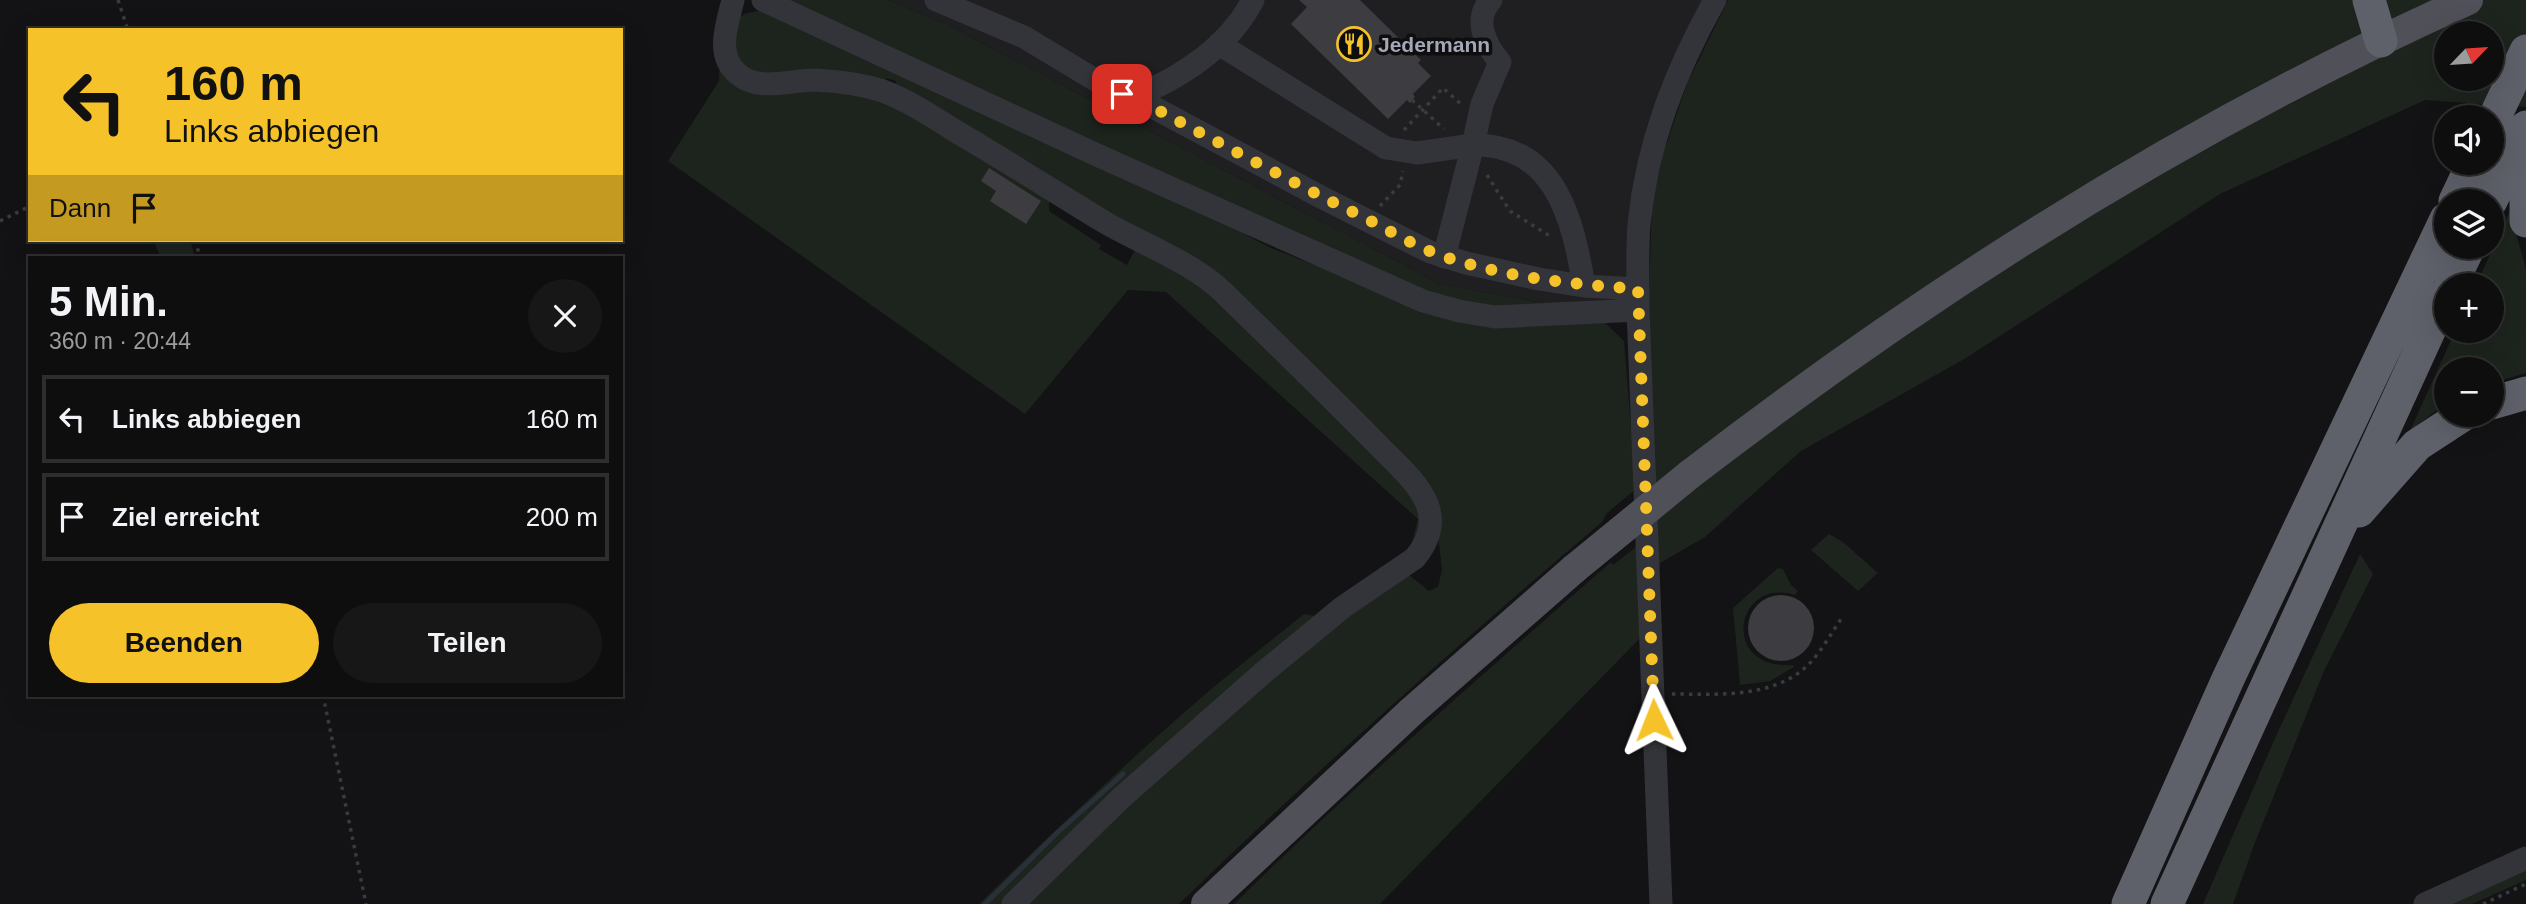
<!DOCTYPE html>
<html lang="de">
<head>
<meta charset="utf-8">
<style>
  body { margin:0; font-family:Arial,sans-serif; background:#171718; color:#f1f3f6; height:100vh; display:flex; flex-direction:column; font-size:26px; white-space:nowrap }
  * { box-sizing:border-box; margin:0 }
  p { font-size:23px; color:#9b9c9e }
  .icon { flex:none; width:38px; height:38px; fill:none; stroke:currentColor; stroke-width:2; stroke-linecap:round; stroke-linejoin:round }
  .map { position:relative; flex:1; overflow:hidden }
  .drawer { position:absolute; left:28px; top:256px; width:595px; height:441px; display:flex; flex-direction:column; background:#0e0e0f; border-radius:0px; box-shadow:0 7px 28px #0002,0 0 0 2px #2e2e2f }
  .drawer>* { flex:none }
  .top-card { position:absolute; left:28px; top:28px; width:595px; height:214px; border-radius:0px; box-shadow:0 7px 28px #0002,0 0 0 2px #2e2e2f; background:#f6c229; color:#111; overflow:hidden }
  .needle { width:46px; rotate:65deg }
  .fabs { position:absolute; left:2434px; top:21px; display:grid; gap:14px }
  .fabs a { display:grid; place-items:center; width:70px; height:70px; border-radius:50%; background:#0e0e0f; box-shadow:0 7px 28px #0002,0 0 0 2px #2e2e2f; font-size:35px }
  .pin { position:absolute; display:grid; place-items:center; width:60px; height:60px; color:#fff; margin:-30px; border-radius:14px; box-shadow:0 4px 10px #0006 }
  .me { position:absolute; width:77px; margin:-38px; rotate:358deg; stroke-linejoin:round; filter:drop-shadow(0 0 5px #0008) }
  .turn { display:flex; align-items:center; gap:24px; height:147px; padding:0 21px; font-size:32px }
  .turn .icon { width:91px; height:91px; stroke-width:2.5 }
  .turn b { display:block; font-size:49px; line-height:60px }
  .then { display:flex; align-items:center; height:66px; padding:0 21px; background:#0003; gap:14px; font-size:26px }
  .round { display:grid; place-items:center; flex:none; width:74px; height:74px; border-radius:37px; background:#171718 }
  .head { display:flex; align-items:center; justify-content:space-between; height:119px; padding:0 21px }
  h1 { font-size:42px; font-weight:600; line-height:52px }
  .button { display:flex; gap:14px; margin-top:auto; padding:14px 21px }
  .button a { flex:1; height:80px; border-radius:42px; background:#f6c229; color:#111; font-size:28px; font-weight:600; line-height:80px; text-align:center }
  .button a+a { background:#171718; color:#f1f3f6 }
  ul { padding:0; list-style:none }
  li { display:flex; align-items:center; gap:21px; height:88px; margin:0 14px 10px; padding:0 7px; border:4px solid #2e2e2f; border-radius:0px }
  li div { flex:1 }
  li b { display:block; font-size:26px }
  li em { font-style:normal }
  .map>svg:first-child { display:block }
  .built { fill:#1f1e21 }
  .green { fill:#1d241e; fill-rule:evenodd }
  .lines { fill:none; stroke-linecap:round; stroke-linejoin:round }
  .stream { stroke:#293038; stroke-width:5 }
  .building { fill:#3d3c41 }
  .path { stroke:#393b40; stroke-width:3.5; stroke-dasharray:3.5 5; stroke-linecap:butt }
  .minor { stroke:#333439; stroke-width:23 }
  .major { stroke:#4f5058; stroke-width:30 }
  .highway { stroke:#5f616a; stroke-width:33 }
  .major-bridge { stroke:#4f5058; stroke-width:30 }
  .route { stroke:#f6c229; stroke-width:12; stroke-dasharray:0 21.6 }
  .labels { text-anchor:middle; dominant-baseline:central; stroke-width:7; stroke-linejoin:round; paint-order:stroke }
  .poi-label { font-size:21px; font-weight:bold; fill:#a4a7b5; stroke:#0e0d0f; text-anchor:start }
</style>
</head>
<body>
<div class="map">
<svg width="2526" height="904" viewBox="0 0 2526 904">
  <rect width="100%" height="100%" fill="#131214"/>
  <path class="built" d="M 888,0 L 1705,0 L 1678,51 L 1628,306 L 1560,306 L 1440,284 L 946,24 Z"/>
  <path class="green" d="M 781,0 L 888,0 L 946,24 L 1440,284 L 1560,306 L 1501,310 L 1429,298 Z
    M 1728,0 L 2526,0 L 2526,107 L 2425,100 L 2220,194 L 1966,358 L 1801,451 L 1705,537 L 1660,563 L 1650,628 L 1380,904 L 1234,904 C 1355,785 1483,674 1611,562 L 1613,565 L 1641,543 L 1652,201 L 1665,148 L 1687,84 ZM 2446,33 L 2492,33 L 2492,79 L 2446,79 Z
    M 769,9 L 1230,222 L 1248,236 L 1271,248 L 1423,307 L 1603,321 L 1624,341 L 1636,489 L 1607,513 L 1602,522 C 1457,645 1315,772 1179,904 L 1020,904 L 1332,622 L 1409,575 L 1429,591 L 1438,587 L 1442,570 L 1436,517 L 1241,301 L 1036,166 L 953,117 L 895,88 L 896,81 L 886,78 L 885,85 L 749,76 L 734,61 L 737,18 L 747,13 Z
    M 720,60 L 731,74 L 884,100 L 1049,195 L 1049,211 L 1101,245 L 1099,249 L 1127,265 L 1135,250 L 1186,272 L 1382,457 L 1425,514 L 1416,547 L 1007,904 L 979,904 C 1045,840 1111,777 1179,717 C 1219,681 1262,648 1304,614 L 1315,616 L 1402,555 L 1412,543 L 1418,519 L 1166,292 L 1128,290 L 1025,414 L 668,161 L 719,81 Z
    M 2510,211 L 2526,269 L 2526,373 L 2492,383 L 2492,369 L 2446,369 L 2446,403 L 2410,431 L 2455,331 L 2492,331 L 2492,285 L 2476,285 Z
    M 153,240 L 190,240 L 195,257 L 161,257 Z
    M 1829,534 L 1843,542 L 1878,573 L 1858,591 L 1811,550 Z
    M 2360,554 L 2373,574 L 2324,671 L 2254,845 L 2233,904 L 2203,904 L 2276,736 Z
    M 1778,568 L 1783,569 L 1791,585 L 1798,591 L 1795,595 C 1736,576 1718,670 1793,665 L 1794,667 L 1770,681 L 1740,685 L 1733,608 Z
    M 2526,868 L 2526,879 L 2524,881 L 2472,904 L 2448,904 Z"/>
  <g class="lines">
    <path class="stream" d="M 985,904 L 1058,832 L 1123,774"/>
  </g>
  <path class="building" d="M 1299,0 L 1360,0 L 1421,60 L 1418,63 L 1431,76 L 1413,94 L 1415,97 L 1412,100 L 1410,103 L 1407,100 L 1388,119 L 1291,24 L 1307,7 Z
    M 989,168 L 1041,201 L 1026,224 L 990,201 L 996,191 L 981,181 Z
    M1748 628a33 33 0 1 1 66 0a33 33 0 1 1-66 0Z"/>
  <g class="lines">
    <path class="path" d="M 118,0 L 128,30
      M 1412,100 L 1444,129
      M 1404,130 L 1443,88 L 1462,105
      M 1487,175 L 1510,211 L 1553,238
      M 1380,206 L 1400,185 L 1403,171
      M 0,221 L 30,206
      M 195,240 L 200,257
      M 1672,694 C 1717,694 1773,699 1808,665 C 1821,652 1832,632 1843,616
      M 323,695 L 366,904
      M 2483,904 L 2526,884"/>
    <path class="minor" d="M 733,0 C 727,25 715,55 738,74 C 758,92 791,80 815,80 C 838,81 861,84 883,91 C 909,101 933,117 957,132 C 1007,161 1056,193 1106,223 C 1144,245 1192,262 1224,293 C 1275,343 1326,392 1376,443 C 1393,461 1418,481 1427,504 C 1435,524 1428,542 1415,558 L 1343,607 L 1264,672 L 1121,798 L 1013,904
      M 763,0 L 1097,155 L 1423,301 L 1459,311 L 1495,317 L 1638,310
      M 936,0 L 1024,37 L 1102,84 L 1134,97 L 1321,197 L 1430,252 L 1466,263 L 1539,279 L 1584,286 L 1638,289
      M 1491,0 C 1473,19 1485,45 1500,62 L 1482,104 L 1473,145 C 1556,144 1573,220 1584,286
      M 1219,44 L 1386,148 L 1417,153 L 1473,145 L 1444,257
      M 1134,97 C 1182,77 1228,48 1253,0
      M 1661,904 L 1638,310 C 1638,281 1637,252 1639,224 C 1647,143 1676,70 1715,0
      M 2425,904 L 2526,858"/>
    <path class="major" d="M 1689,475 C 1930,289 2190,125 2468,0
      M 1206,904 L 1412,711 L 1574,569"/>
    <path class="highway" d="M 2369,0 L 2381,41
      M 2492,123 L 2526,51
      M 2526,182 L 2526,221
      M 2455,201 L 2473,163
      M 2491,201 L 2526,127
      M 2451,285 L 2469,247
      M 2492,403 L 2526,393
      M 2359,511 L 2417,445 L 2463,415
      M 2128,904 L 2228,679 L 2446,219
      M 2167,904 L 2446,294"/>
    <path class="major-bridge" d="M 1574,569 L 1689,475"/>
  </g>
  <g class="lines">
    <path class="route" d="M 1122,94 L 1134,97 C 1212,139 1289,181 1369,220 C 1394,233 1418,248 1445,257 C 1509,278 1572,284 1638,289 L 1654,720"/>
  </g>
  <defs>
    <g id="restaurant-ring" transform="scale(1.75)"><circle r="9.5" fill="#0e0d0f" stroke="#f6c229" stroke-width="1.5"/><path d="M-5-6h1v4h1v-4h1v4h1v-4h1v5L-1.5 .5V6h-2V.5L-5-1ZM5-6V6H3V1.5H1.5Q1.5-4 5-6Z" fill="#f6c229"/></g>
  </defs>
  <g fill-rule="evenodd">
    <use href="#restaurant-ring" x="1354" y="44"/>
  </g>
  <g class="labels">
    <g class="poi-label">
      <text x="1378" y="44">Jedermann</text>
    </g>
  </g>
</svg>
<div class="fabs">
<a><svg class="needle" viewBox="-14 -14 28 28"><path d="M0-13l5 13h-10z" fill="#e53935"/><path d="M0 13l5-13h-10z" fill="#9b9c9e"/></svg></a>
<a><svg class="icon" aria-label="sound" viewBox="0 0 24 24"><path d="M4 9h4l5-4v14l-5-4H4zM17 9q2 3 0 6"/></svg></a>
<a><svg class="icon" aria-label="layers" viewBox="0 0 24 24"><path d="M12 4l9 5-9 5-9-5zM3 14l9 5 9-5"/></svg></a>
<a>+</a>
<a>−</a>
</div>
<div class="pin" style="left:1122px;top:94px;background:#d93025"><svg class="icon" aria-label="arrive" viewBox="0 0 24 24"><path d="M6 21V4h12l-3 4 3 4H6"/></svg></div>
<svg class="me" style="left:1654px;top:720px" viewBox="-20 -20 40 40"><path d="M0-17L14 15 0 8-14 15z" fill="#f6c229" stroke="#fff" stroke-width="4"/></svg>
<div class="top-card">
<div class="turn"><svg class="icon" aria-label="left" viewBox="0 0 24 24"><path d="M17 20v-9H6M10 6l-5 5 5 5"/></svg><div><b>160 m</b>Links abbiegen</div></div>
<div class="then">Dann<svg class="icon" aria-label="arrive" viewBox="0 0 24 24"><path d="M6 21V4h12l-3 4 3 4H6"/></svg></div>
</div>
<section class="drawer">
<div class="head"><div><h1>5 Min.</h1><p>360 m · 20:44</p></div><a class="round"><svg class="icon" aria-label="close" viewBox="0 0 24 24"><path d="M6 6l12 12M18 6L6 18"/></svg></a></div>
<ul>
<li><svg class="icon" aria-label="left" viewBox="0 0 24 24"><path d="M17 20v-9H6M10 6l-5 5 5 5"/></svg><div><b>Links abbiegen</b></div><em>160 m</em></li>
<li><svg class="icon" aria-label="arrive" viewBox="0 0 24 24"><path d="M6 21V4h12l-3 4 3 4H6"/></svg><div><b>Ziel erreicht</b></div><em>200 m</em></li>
</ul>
<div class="button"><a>Beenden</a><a>Teilen</a></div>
</section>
</div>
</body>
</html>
